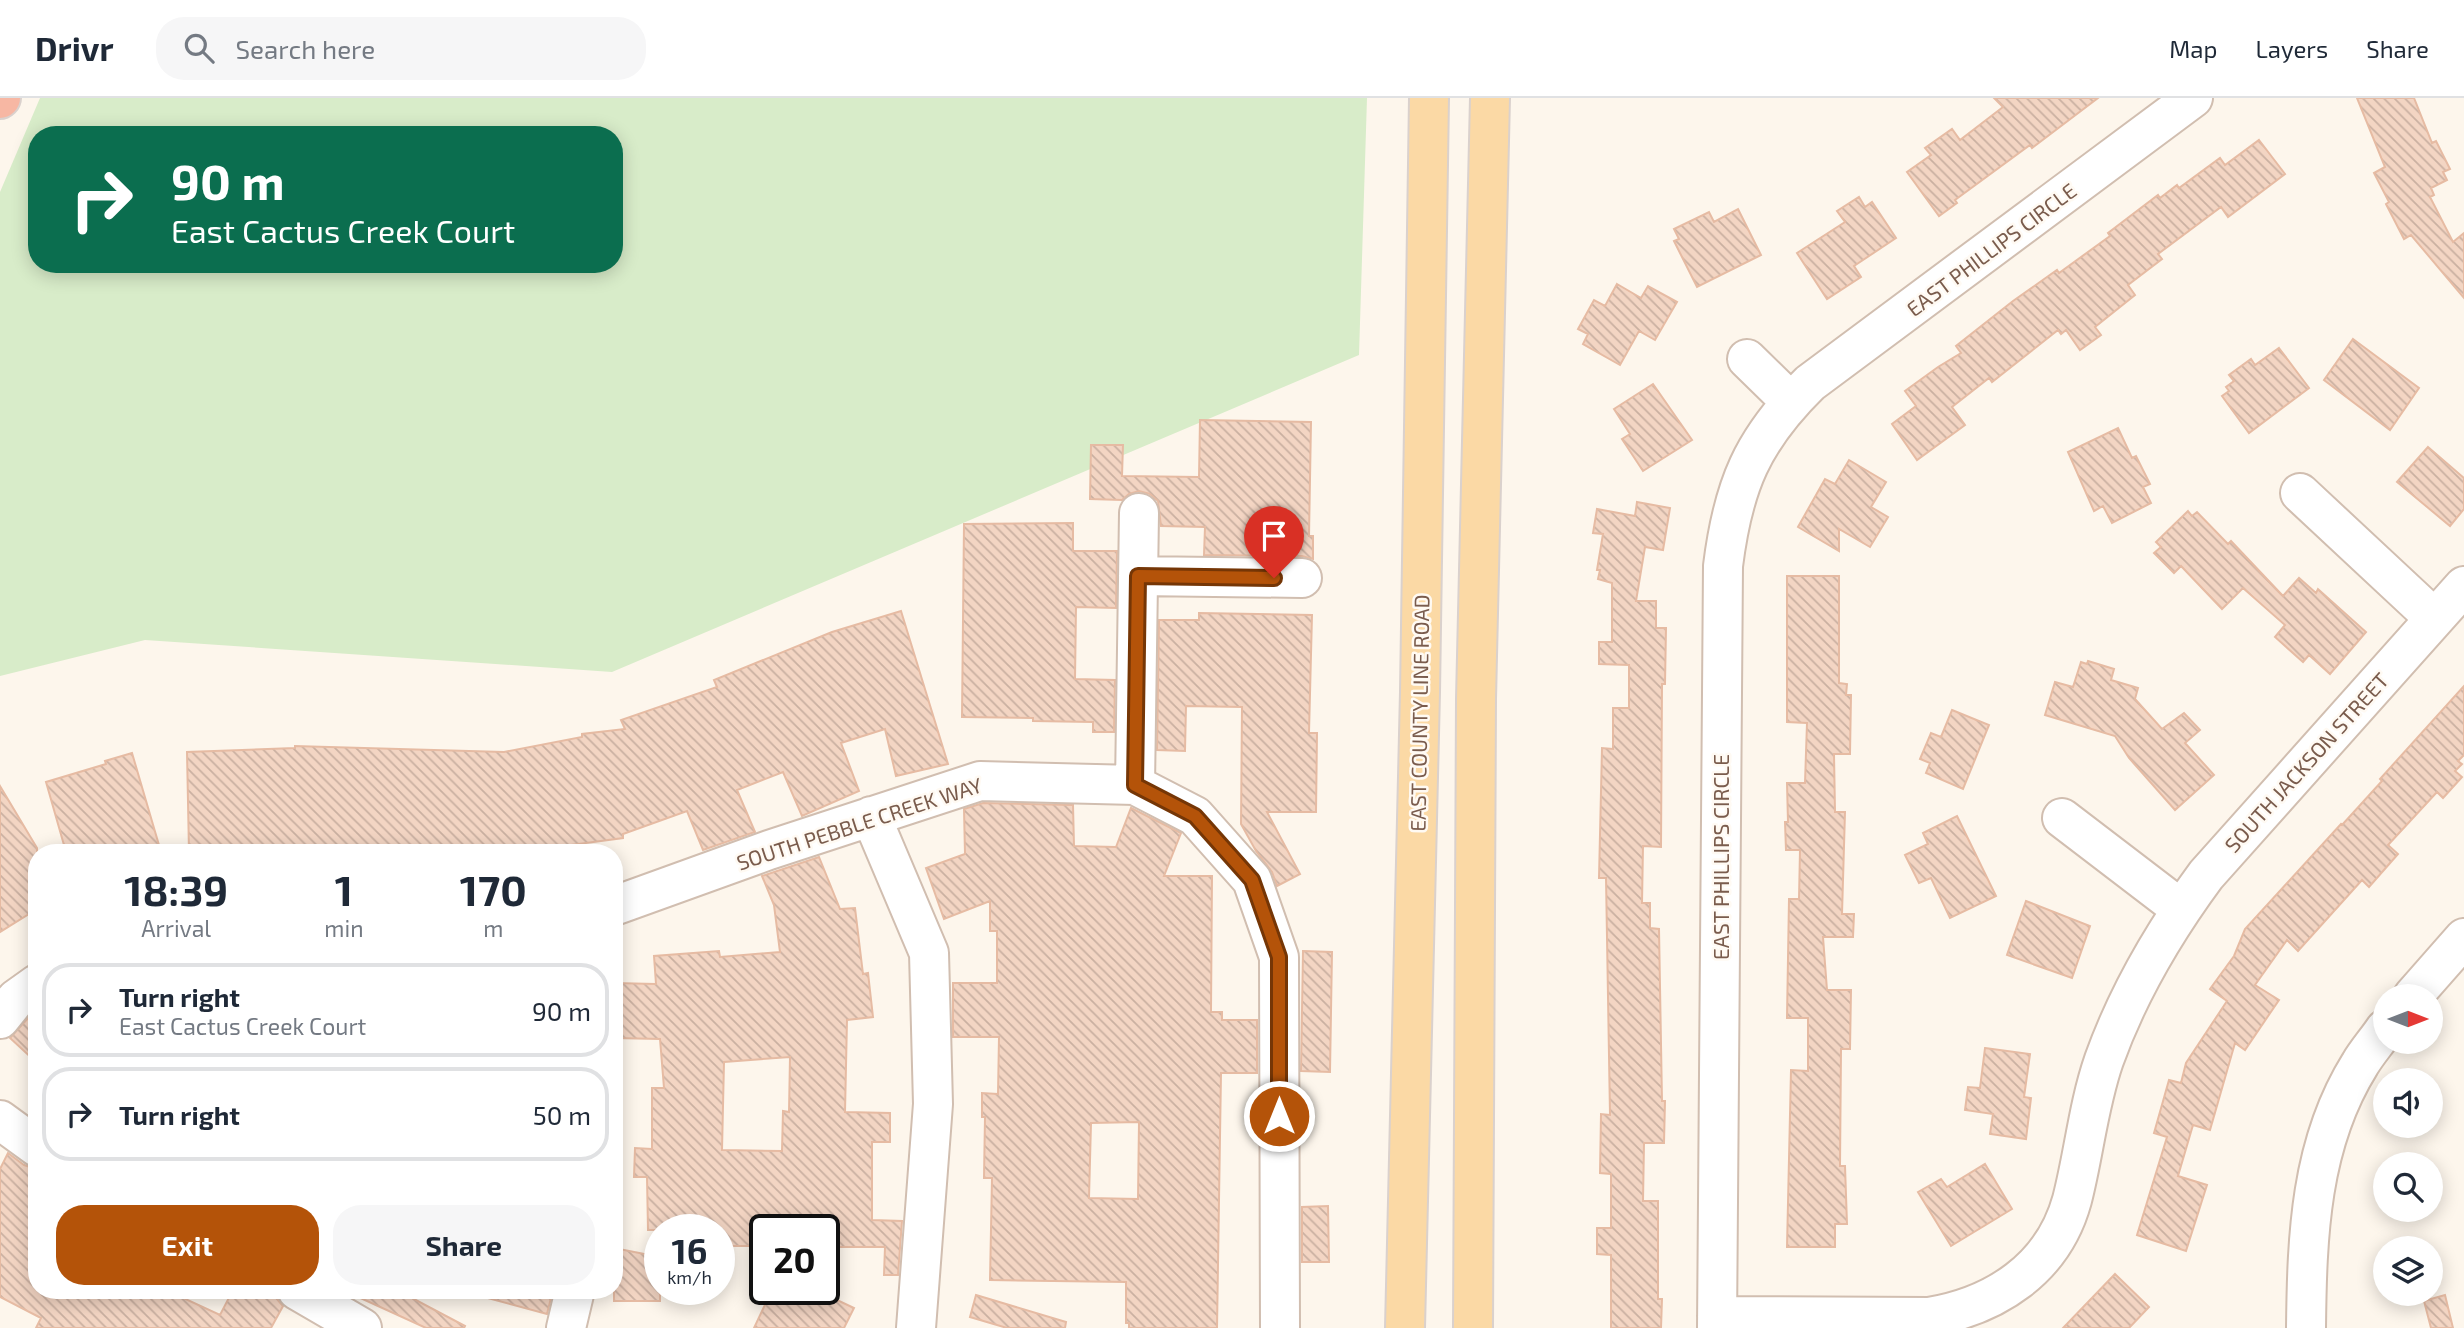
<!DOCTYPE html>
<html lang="en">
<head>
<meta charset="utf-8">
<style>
  body { margin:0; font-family:"Exo 2",sans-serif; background:#f6f6f7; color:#1f2937; height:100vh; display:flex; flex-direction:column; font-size:26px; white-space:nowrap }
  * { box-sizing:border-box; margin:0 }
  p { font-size:23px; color:#747a83 }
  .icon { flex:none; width:38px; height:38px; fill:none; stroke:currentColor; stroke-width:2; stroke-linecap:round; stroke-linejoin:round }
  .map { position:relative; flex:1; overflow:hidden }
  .side { position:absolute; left:28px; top:746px; width:595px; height:455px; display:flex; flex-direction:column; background:#fff; border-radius:28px; box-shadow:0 4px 18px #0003 }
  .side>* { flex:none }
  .guide { position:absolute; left:28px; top:28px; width:595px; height:147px; border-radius:28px; box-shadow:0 4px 18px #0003; background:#0b6e4f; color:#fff; overflow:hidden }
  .needle { width:46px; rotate:90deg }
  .controls { position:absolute; left:2373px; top:886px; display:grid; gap:14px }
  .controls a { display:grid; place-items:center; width:70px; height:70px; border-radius:50%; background:#fff; box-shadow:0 4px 18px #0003; font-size:35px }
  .speed { position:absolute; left:644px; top:1116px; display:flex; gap:14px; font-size:35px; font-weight:700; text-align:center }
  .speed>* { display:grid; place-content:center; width:91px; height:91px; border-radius:50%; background:#fff; box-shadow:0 4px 18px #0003; line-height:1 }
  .speed small { font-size:18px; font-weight:400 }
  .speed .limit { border:4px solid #111; border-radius:10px; background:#fff; color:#111 }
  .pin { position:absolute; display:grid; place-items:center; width:60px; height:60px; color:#fff; margin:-72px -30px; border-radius:50% 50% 50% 0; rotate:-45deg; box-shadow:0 0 7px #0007 }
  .pin .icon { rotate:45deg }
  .me { position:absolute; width:77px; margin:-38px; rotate:0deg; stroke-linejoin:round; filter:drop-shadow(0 0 5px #0008) }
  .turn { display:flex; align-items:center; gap:24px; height:147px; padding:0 28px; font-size:32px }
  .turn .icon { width:91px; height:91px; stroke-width:2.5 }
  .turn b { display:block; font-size:49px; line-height:60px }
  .eta { display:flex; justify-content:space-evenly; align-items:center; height:119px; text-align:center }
  .eta b { font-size:42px; font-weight:700; line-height:49px }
  .primary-button { display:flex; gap:14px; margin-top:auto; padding:14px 28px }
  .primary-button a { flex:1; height:80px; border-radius:28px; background:#b45309; color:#fff; font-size:28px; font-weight:700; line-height:80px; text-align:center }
  .primary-button a+a { background:#f6f6f7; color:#1f2937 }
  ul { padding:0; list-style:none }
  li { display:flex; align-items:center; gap:21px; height:94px; margin:0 14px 10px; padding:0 14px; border:4px solid #e0e1e3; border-radius:28px }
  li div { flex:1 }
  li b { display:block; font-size:26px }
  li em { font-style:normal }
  header { display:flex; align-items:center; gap:42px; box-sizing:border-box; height:98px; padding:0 35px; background:#fff; border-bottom:2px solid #e0e1e3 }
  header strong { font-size:33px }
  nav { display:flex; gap:38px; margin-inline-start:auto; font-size:24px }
  .search { width:490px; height:63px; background:#f6f6f7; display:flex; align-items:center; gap:18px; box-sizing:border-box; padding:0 24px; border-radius:28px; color:#747a83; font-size:26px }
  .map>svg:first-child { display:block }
  .grass { fill:#d8ecc9; fill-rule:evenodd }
  .building { fill:url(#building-back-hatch); stroke:#e6bba3; stroke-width:2; fill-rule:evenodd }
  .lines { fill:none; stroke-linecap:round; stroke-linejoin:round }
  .minor-casing { stroke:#d1beb0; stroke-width:42 }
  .major-casing { stroke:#dad1cd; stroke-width:42 }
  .highway-casing { stroke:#dad1cd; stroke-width:42 }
  .minor { stroke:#fff; stroke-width:38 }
  .major { stroke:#fbd9a5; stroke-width:38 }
  .highway { stroke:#f7b7a3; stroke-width:38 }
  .route-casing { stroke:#753606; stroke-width:18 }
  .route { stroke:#b45309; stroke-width:12 }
  .labels { text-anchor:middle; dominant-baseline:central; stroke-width:5; stroke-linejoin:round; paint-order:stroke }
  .street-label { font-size:21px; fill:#7a5c4d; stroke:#fffaf3 }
</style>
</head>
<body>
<header>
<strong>Drivr</strong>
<div class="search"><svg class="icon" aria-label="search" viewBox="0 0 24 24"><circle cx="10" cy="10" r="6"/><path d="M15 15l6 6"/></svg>Search here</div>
<nav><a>Map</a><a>Layers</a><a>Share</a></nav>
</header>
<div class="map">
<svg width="2464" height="1230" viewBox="0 0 2464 1230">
  <defs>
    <pattern id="building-back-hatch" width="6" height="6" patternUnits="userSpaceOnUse" patternTransform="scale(1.75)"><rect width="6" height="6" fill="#f3d5c3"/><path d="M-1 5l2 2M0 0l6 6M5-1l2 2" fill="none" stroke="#cab0a1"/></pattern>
  </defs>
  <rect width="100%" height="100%" fill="#fdf6ec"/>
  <path class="grass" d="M 40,0 L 1367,0 L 1359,257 L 612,574 L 145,542 L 0,578 L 0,94 ZM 37,37 L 614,37 L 614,166 L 37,166 Z"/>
  <path class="building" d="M 1994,0 L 2098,0 L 2032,50 L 2030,47 L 1955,102 L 1957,105 L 1939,118 L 1907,74 L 1931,57 L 1925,50 L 1952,31 L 1960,42 L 2003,9 Z
    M 2357,0 L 2414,0 L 2432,45 L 2436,43 L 2450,71 L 2443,74 L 2447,82 L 2431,90 L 2434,97 L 2430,99 L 2453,144 L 2464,135 L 2464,200 L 2411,137 L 2404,141 L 2386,106 L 2389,104 L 2374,75 L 2385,69 Z
    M 2259,42 L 2285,76 L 2228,119 L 2221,109 L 2158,156 L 2162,161 L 2128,187 L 2135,197 L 2095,229 L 2101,237 L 2080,252 L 2066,232 L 2061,236 L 2058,232 L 1992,284 L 1989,280 L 1952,309 L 1965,327 L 1917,362 L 1892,326 L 1916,308 L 1905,293 L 1938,269 L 1961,255 L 1956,248 L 2013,203 L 2057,172 L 2059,175 L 2110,138 L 2108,135 L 2158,97 L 2160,100 L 2177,87 L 2179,90 L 2220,60 L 2225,67 Z
    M 1859,99 L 1865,109 L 1872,104 L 1896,140 L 1854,168 L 1861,179 L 1827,201 L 1797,155 L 1845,124 L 1837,113 Z
    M 1738,111 L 1761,157 L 1697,189 L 1674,143 L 1679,141 L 1674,131 L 1709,114 L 1714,124 Z
    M 1617,186 L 1641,200 L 1648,188 L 1677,204 L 1655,242 L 1639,233 L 1620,267 L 1583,246 L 1588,236 L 1578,231 L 1594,202 L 1605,208 Z
    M 2353,241 L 2419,290 L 2390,332 L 2324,282 Z
    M 2279,250 L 2309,290 L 2249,335 L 2222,298 L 2229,293 L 2226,289 L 2234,283 L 2229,277 L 2251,261 L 2255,267 Z
    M 1653,286 L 1692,342 L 1643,373 L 1622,341 L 1630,336 L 1614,311 Z
    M 1200,322 L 1311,324 L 1309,438 L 1313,438 L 1313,461 L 1302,458 L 1204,457 L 1205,429 L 1161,428 L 1158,403 L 1150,396 L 1139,393 L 1129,396 L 1122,402 L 1090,401 L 1091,347 L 1123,347 L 1122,378 L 1199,379 Z
    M 2118,330 L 2132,360 L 2136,358 L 2150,386 L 2143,389 L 2151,405 L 2112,425 L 2103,408 L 2094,413 L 2068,354 Z
    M 2428,349 L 2464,380 L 2464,411 L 2450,428 L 2397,384 Z
    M 1849,362 L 1886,384 L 1871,409 L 1888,419 L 1870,449 L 1839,431 L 1839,453 L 1798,429 L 1825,381 L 1835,386 Z
    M 1637,404 L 1670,410 L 1663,452 L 1645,449 L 1636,503 L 1656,503 L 1656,530 L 1666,530 L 1665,586 L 1662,586 L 1661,749 L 1643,748 L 1642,805 L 1650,805 L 1650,830 L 1659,831 L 1662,1003 L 1665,1003 L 1664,1045 L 1644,1045 L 1643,1103 L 1658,1103 L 1658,1201 L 1662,1201 L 1661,1230 L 1611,1230 L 1611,1157 L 1597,1156 L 1597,1130 L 1611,1130 L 1611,1076 L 1600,1075 L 1601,1016 L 1610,1017 L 1606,780 L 1599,780 L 1602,650 L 1613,651 L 1613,610 L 1629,610 L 1629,567 L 1599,566 L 1599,544 L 1612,544 L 1612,485 L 1598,481 L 1600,472 L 1597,472 L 1603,436 L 1593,435 L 1597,411 L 1635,418 Z
    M 2188,413 L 2192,418 L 2197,414 L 2228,446 L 2231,443 L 2283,498 L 2299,480 L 2316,495 L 2318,491 L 2366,534 L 2330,576 L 2309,557 L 2303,564 L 2275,539 L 2285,527 L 2243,490 L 2222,511 L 2181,468 L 2174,475 L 2154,455 L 2161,449 L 2156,444 Z
    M 1073,425 L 1073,453 L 1117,453 L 1116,510 L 1076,509 L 1075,581 L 1115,582 L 1114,634 L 1093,634 L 1093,624 L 1033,623 L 1033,620 L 962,619 L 964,426 Z
    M 1787,478 L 1839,478 L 1839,585 L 1847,586 L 1846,597 L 1851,597 L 1850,656 L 1834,656 L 1835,714 L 1845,714 L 1842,816 L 1854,816 L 1853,839 L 1823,839 L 1827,892 L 1851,892 L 1850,951 L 1841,951 L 1840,1068 L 1845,1068 L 1847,1126 L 1835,1126 L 1835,1149 L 1787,1149 L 1791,972 L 1808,973 L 1808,920 L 1787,920 L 1789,801 L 1799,801 L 1800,752 L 1786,752 L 1785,724 L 1788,724 L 1787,685 L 1805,685 L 1807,625 L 1787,624 Z
    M 901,513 L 948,666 L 896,678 L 885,631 L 841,645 L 859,693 L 802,718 L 783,674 L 737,692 L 755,734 L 703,752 L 687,713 L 623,736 L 623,740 L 563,748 L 564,752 L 550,754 L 189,754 L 187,654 L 295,650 L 295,648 L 504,654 L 582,639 L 582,636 L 625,631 L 621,622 L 717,589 L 714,582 L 832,534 Z
    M 1199,515 L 1312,517 L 1309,635 L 1317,635 L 1316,714 L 1267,714 L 1300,776 L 1277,788 L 1272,774 L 1256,753 L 1241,726 L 1242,609 L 1186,608 L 1185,653 L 1157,652 L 1159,522 L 1199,522 Z
    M 2088,563 L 2114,571 L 2111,582 L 2138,590 L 2135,601 L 2162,631 L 2184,615 L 2200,632 L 2185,645 L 2214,677 L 2175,712 L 2129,660 L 2115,638 L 2045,617 L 2055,584 L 2073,589 L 2081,564 L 2087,566 Z
    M 2464,588 L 2464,657 L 2458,663 L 2462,666 L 2455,673 L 2462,679 L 2443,700 L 2437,694 L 2388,747 L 2398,756 L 2369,789 L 2362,782 L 2298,853 L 2287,842 L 2255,887 L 2279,902 L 2245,952 L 2235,945 L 2210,1032 L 2193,1027 L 2178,1078 L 2207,1087 L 2186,1153 L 2137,1137 L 2167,1039 L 2154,1035 L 2169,982 L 2181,985 L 2186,965 L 2227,903 L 2210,891 L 2234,858 L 2245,831 L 2341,726 L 2342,727 L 2382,683 L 2380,681 Z
    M 1952,612 L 1989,627 L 1963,691 L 1926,675 L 1930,665 L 1920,661 L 1931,635 L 1941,639 Z
    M 132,655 L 161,754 L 66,754 L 46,684 L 106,666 L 105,663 Z
    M 0,688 L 37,750 L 37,811 L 0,834 Z
    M 983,705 L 1073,707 L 1074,748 L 1116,749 L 1131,710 L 1181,735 L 1164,778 L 1212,778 L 1211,914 L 1222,914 L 1222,922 L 1257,922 L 1257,975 L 1221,975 L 1217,1230 L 1129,1230 L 1129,1225 L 1126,1225 L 1126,1184 L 990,1182 L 992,1080 L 984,1080 L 985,1019 L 982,1019 L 982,995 L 998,996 L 999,939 L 953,939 L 953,885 L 997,885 L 997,833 L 990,833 L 990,803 L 944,821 L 926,770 L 965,756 L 964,711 ZM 1139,1024 L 1138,1101 L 1089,1100 L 1091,1025 Z
    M 1957,718 L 1996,798 L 1950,820 L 1931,780 L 1919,785 L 1905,757 L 1928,746 L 1923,735 Z
    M 819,759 L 840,811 L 855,810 L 863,876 L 868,875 L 873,919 L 847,922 L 845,1014 L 890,1015 L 890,1044 L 872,1044 L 872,1122 L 902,1123 L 898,1177 L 884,1177 L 885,1149 L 824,1149 L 824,1132 L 765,1132 L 765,1148 L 719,1148 L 719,1132 L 648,1132 L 647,1079 L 634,1079 L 635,1050 L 652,1051 L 652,990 L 664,990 L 660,941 L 614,940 L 614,885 L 656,886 L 654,858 L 719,853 L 720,859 L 780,854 L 774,807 L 762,778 ZM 790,959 L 789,1014 L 783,1013 L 782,1053 L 722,1052 L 724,964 Z
    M 2026,803 L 2090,828 L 2072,880 L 2007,857 Z
    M 1303,853 L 1332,854 L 1330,974 L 1301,973 Z
    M 29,919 L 37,925 L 37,965 L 10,940 Z
    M 1985,950 L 2030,956 L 2024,999 L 2031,1000 L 2026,1041 L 1990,1036 L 1993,1016 L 1965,1012 L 1968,989 L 1980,990 Z
    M 8,1055 L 24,1067 L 37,1071 L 37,1192 L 166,1192 L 220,1217 L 233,1192 L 275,1192 L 278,1202 L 283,1208 L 271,1230 L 36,1230 L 41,1220 L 0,1199 L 0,1071 Z
    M 1985,1066 L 2012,1111 L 1951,1148 L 1918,1094 L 1941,1081 L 1947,1089 Z
    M 1328,1108 L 1329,1164 L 1302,1164 L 1302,1109 Z
    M 614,1150 L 660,1159 L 660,1203 L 614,1203 Z
    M 2115,1176 L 2149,1209 L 2129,1230 L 2063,1230 Z
    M 343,1192 L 397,1192 L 465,1228 L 464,1230 L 426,1230 Z
    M 485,1192 L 553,1192 L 547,1216 L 484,1199 Z
    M 772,1192 L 816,1192 L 854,1210 L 844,1230 L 754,1230 Z
    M 976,1197 L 1066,1224 L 1065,1230 L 1007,1230 L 970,1219 Z
    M 2445,1197 L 2453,1230 L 2431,1230 L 2424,1203 Z"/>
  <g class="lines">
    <g class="minor-casing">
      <path id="minor" d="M 1747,261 L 1791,304
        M 2300,395 L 2434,520
        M 1138,478 L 1302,480
        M 1135,687 L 1139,415
        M 871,718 L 929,855 L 933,1006 L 916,1230
        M 2062,720 L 2181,811
        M 614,808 L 769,752 L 980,683 L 1135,687 L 1195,718 L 1252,782 L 1279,859 L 1280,1230
        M 2413,898 L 2464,840
        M 0,921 L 16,901 L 37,886
        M 0,1022 L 37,1049
        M 297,1192 L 362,1230
        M 1717,1218 L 1929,1219 C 1995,1208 2053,1171 2072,1102 C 2084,1056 2088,1008 2104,962 C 2128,895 2164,834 2206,777 L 2464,488
        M 566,1230 L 575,1192
        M 1717,1230 L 1723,468 C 1733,388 1752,342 1810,285 L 2193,0
        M 2306,1230 C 2307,1138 2310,1046 2360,966 C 2367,954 2377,943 2385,931"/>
    </g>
    <g class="major-casing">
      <path id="major" d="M 1405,1230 L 1420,594 L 1429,0
        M 1473,1230 L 1476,601 L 1490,0"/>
    </g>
    <g class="highway-casing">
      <path id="highway" d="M 0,1 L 1,0"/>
    </g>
    <use href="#minor" class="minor"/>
    <use href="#major" class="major"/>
    <use href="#highway" class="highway"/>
  </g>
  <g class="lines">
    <g class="route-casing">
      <path id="route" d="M 1274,480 L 1138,478 L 1135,687 L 1195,718 L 1252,782 L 1279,859 L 1279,1018"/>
    </g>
    <use href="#route" class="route"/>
  </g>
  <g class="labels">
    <g class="street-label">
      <text transform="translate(1991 151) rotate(-37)">EAST PHILLIPS CIRCLE</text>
      <text transform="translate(1419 615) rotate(-89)">EAST COUNTY LINE ROAD</text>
      <text transform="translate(2306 664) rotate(-48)">SOUTH JACKSON STREET</text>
      <text transform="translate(859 725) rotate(-18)">SOUTH PEBBLE CREEK WAY</text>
      <text transform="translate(1720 759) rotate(-90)">EAST PHILLIPS CIRCLE</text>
    </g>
  </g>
</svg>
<div class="controls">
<a><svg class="needle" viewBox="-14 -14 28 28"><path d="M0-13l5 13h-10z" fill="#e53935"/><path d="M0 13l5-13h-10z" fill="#747a83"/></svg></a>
<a><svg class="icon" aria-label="sound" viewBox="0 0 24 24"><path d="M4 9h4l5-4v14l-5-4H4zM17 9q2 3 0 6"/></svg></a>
<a><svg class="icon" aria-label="search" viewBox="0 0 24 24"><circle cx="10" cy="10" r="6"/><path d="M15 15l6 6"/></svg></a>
<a><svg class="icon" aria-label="layers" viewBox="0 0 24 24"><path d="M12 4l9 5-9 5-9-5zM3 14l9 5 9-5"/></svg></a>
</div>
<div class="speed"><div>16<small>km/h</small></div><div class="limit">20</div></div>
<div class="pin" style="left:1274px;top:480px;background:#d93025"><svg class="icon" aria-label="arrive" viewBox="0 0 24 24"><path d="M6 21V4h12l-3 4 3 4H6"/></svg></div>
<svg class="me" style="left:1279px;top:1018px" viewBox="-20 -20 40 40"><circle r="17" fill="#b45309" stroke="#fff" stroke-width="3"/><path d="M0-11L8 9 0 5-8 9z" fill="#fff"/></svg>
<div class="guide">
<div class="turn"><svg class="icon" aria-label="right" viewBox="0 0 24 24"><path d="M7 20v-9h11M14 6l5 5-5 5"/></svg><div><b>90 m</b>East Cactus Creek Court</div></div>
</div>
<section class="side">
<div class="eta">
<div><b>18:39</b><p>Arrival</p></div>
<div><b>1</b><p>min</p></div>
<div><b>170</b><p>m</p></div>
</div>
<ul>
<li><svg class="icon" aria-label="right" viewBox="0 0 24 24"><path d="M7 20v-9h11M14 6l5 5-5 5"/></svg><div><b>Turn right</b><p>East Cactus Creek Court</p></div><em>90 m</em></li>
<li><svg class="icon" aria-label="right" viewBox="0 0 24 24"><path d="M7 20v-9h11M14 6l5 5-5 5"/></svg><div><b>Turn right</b></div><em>50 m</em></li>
</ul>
<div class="primary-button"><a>Exit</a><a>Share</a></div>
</section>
</div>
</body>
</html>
